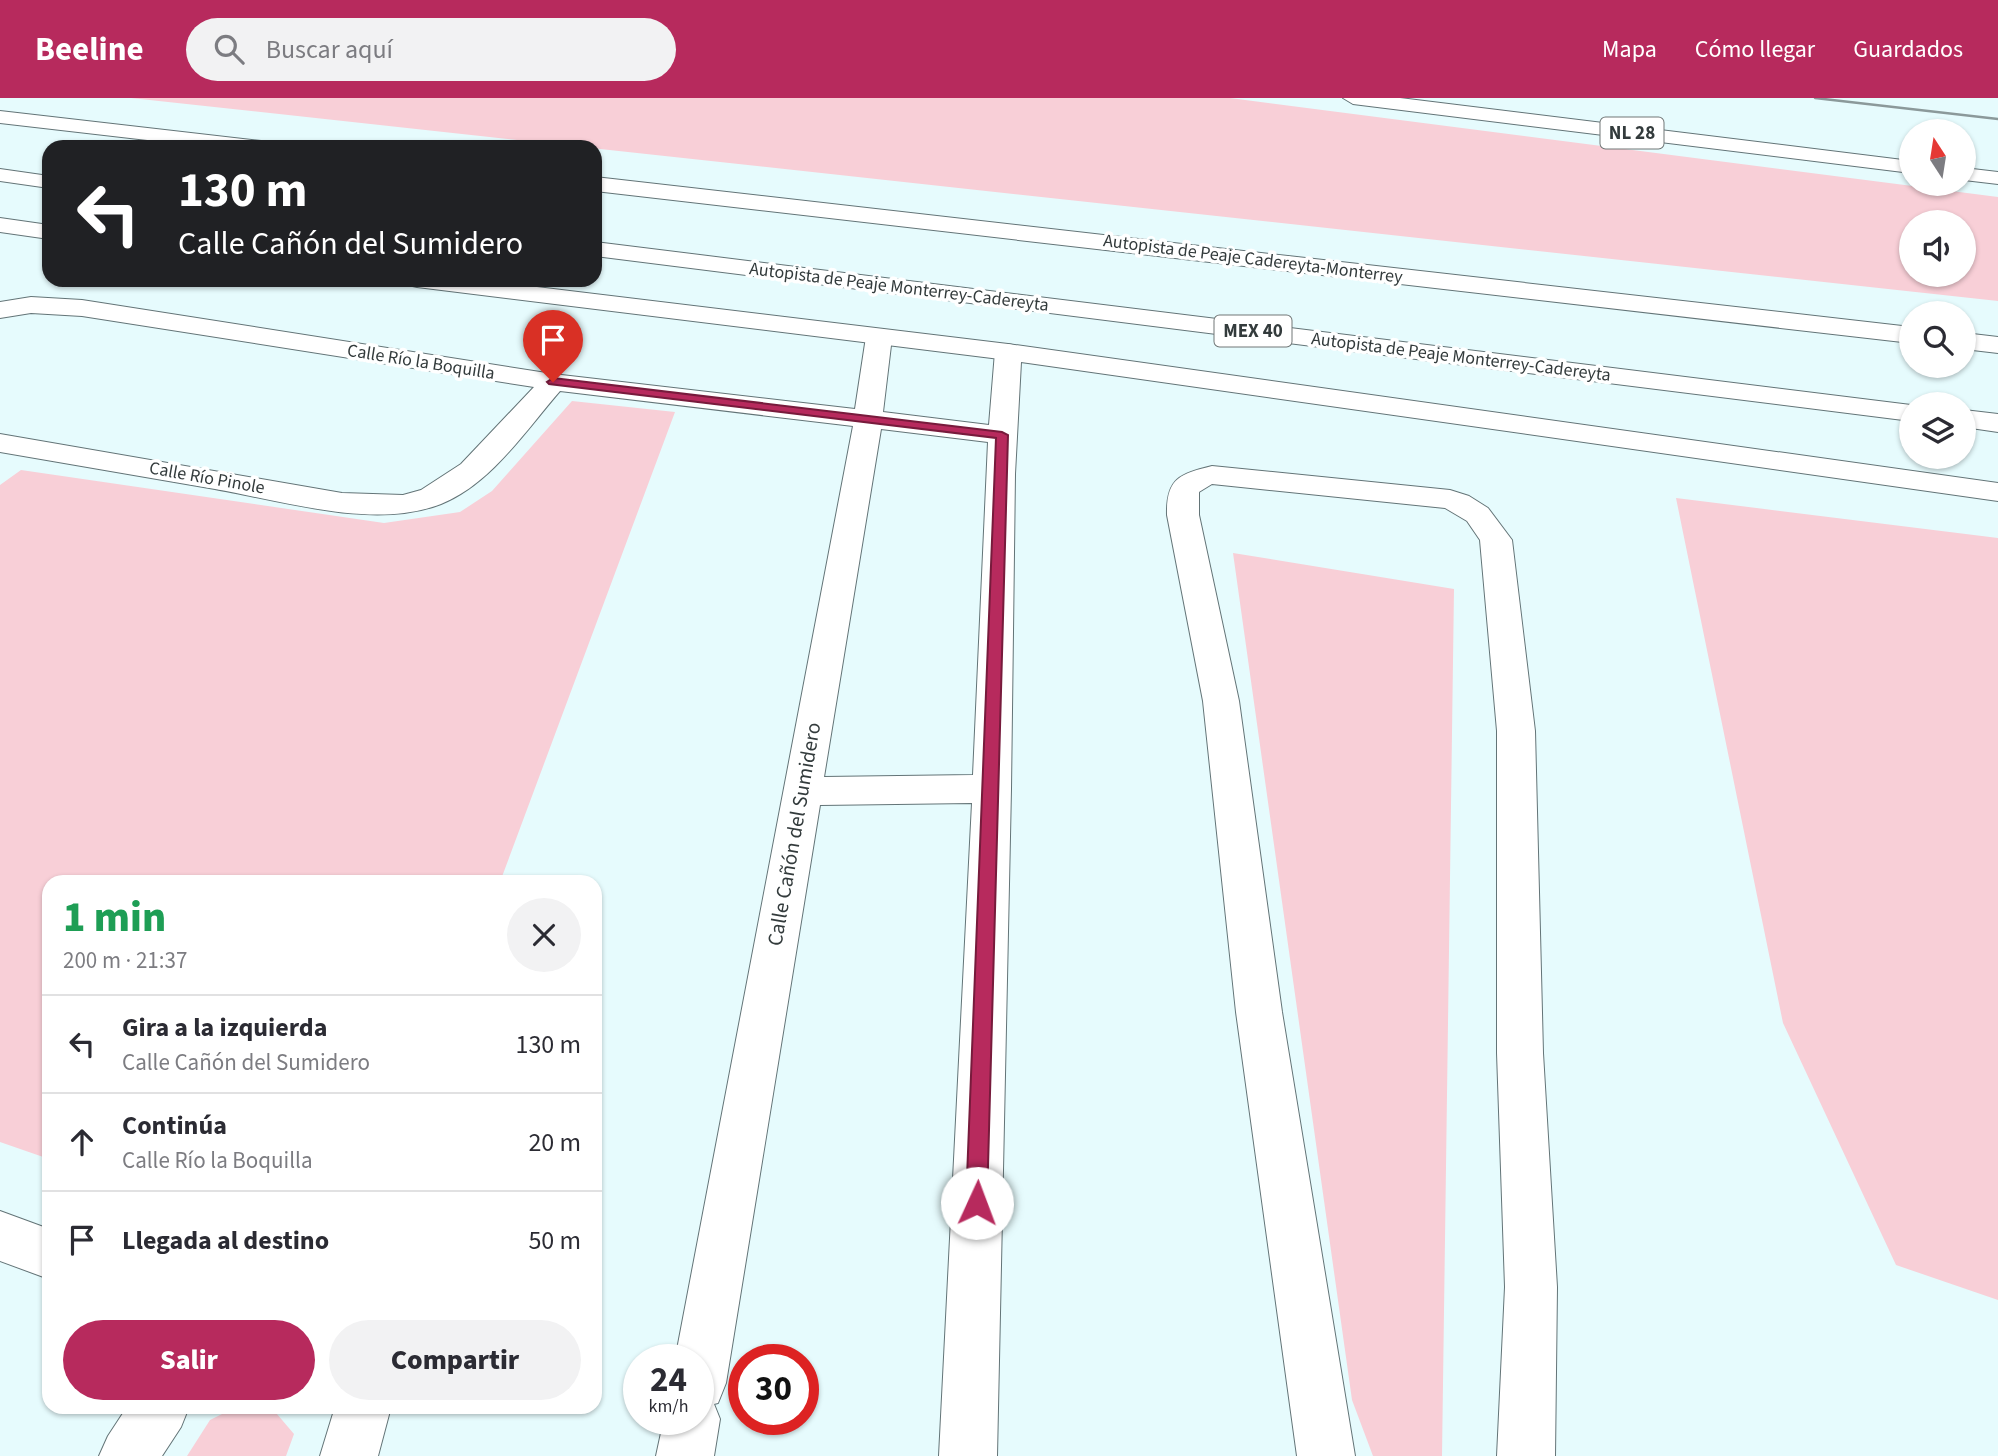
<!DOCTYPE html>
<html lang="es">
<head>
<meta charset="utf-8">
<style>
  body { margin:0; font-family:"Source Sans 3",sans-serif; background:#f2f2f3; color:#2b2b33; height:100vh; display:flex; flex-direction:column; font-size:26px; white-space:nowrap }
  * { box-sizing:border-box; margin:0 }
  p { font-size:23px; color:#7c7c81 }
  .icon { flex:none; width:38px; height:38px; fill:none; stroke:currentColor; stroke-width:2; stroke-linecap:round; stroke-linejoin:round }
  .map { position:relative; flex:1; overflow:hidden }
  .side { position:absolute; left:42px; top:777px; width:560px; height:539px; display:flex; flex-direction:column; background:#fff; border-radius:21px; box-shadow:0 2px 5px #0004 }
  .side>* { flex:none }
  .hud { position:absolute; left:42px; top:42px; width:560px; height:147px; border-radius:21px; box-shadow:0 2px 5px #0004; background:#202124; color:#fff; overflow:hidden }
  .needle { width:46px; rotate:348deg }
  .fabs { position:absolute; left:1899px; top:21px; display:grid; gap:14px }
  .fabs a { display:grid; place-items:center; width:77px; height:77px; border-radius:50%; background:#fff; box-shadow:0 2px 5px #0004; font-size:35px }
  .speed { position:absolute; left:623px; top:1246px; display:flex; gap:14px; font-size:35px; font-weight:700; text-align:center }
  .speed>* { display:grid; place-content:center; width:91px; height:91px; border-radius:50%; background:#fff; box-shadow:0 2px 5px #0004; line-height:1 }
  .speed small { font-size:18px; font-weight:400 }
  .speed .limit { border:10px solid #d22; background:#fff; color:#111 }
  .pin { position:absolute; display:grid; place-items:center; width:60px; height:60px; color:#fff; margin:-72px -30px; border-radius:50% 50% 50% 0; rotate:-45deg; box-shadow:0 0 7px #0007 }
  .pin .icon { rotate:45deg }
  .me { position:absolute; width:77px; margin:-38px; rotate:2deg; stroke-linejoin:round; filter:drop-shadow(0 0 5px #0008) }
  .turn { display:flex; align-items:center; gap:24px; height:147px; padding:0 21px; font-size:32px }
  .turn .icon { width:91px; height:91px; stroke-width:2.5 }
  .turn b { display:block; font-size:49px; line-height:60px }
  .round { display:grid; place-items:center; flex:none; width:74px; height:74px; border-radius:37px; background:#f2f2f3 }
  .overview { display:flex; align-items:center; justify-content:space-between; height:119px; padding:0 21px }
  h1 { font-size:42px; font-weight:800; line-height:52px; color:#1e9e55 }
  .action { display:flex; gap:14px; margin-top:auto; padding:14px 21px }
  .action a { flex:1; height:80px; border-radius:42px; background:#b72a5d; color:#fff; font-size:28px; font-weight:800; line-height:80px; text-align:center }
  .action a+a { background:#f2f2f3; color:#2b2b33 }
  ul { padding:0; list-style:none }
  li { display:flex; align-items:center; gap:21px; height:98px; padding:0 21px; border-top:2px solid #e1e1e2 }
  li div { flex:1 }
  li b { display:block; font-size:26px }
  li em { font-style:normal }
  header { display:flex; align-items:center; gap:42px; box-sizing:border-box; height:98px; padding:0 35px; background:#b72a5d; color:#fff }
  header strong { font-size:33px }
  nav { display:flex; gap:38px; margin-inline-start:auto; font-size:24px }
  .search { width:490px; height:63px; background:#f2f2f3; display:flex; align-items:center; gap:18px; box-sizing:border-box; padding:0 24px; border-radius:38px; color:#7c7c81; font-size:26px }
  .map>svg:first-child { display:block }
  .green { fill:#f8cfd7; fill-rule:evenodd }
  .lines { fill:none; stroke-linecap:round; stroke-linejoin:round }
  .street-casing { stroke:#637477; stroke-width:2 }
  .secondary-casing { stroke:#637477; stroke-width:2 }
  .primary-casing { stroke:#637477; stroke-width:2 }
  .highway-casing { stroke:#637477; stroke-width:2 }
  .street { fill:#fff; fill-rule:evenodd }
  .secondary { fill:#fff; fill-rule:evenodd }
  .primary { fill:#fff; fill-rule:evenodd }
  .highway { fill:#fff; fill-rule:evenodd }
  .rail { stroke:#8b999a; stroke-width:2.5 }
  .route { fill:#b72a5d; stroke:#771b3c; stroke-width:2 }
  .labels { text-anchor:middle; dominant-baseline:central; stroke-width:7; stroke-linejoin:round; paint-order:stroke }
  .far-street-label { font-size:18px; fill:#333b3c; stroke:#fff }
  .shield { fill:#fff; stroke:#707676; stroke-width:2 }
  .shield-label { font-size:19px; font-weight:bold; fill:#333b3c }
  .street-label { font-size:21px; fill:#333b3c; stroke:#fff }
</style>
</head>
<body>
<header>
<strong>Beeline</strong>
<div class="search"><svg class="icon" aria-label="search" viewBox="0 0 24 24"><circle cx="10" cy="10" r="6"/><path d="M15 15l6 6"/></svg>Buscar aquí</div>
<nav><a>Mapa</a><a>Cómo llegar</a><a>Guardados</a></nav>
</header>
<div class="map">
<svg width="1998" height="1358" viewBox="0 0 1998 1358">
  <rect width="100%" height="100%" fill="#e6fbfd"/>
  <path class="green" d="M 131,0 L 1230,0 L 1998,99 L 1998,203 ZM 1964,124 L 1964,177 L 1911,177 L 1911,124 Z
    M 572,303 L 675,314 L 500,784 L 49,784 L 49,1061 L 0,1044 L 0,387 L 21,372 L 384,425 L 460,414 L 492,393 Z
    M 1676,400 L 1998,440 L 1998,1202 L 1896,1167 L 1783,925 Z
    M 1233,455 L 1454,491 L 1442,1358 L 1373,1358 L 1352,1302 Z
    M 236,1309 L 271,1309 L 294,1336 L 286,1358 L 187,1358 L 210,1322 Z"/>
  <g class="lines">
    <g class="street-casing">
      <path id="street" d="M 31,199 L 82,202 L 553,276 L 855,311 L 866,239 L 870,233 L 879,231 L 888,233 L 892,239 L 883,314 L 989,327 L 995,254 L 999,248 L 1008,246 L 1998,385 L 1998,403 L 1021,264 L 1015,376 L 1011,691 L 997,1358 L 939,1358 L 972,705 L 820,707 L 726,1285 L 718,1305 L 714,1306 L 720,1321 L 714,1358 L 656,1358 L 664,1321 L 698,1321 L 698,1262 L 675,1262 L 853,328 L 560,293 C 526,332 491,386 441,406 C 375,432 283,403 215,391 C 143,379 72,366 0,354 L 0,336 L 342,395 L 403,397 L 421,392 L 461,366 L 534,289 L 82,218 L 31,215 L 0,220 L 0,204 ZM 881,331 L 988,344 L 973,677 L 824,679 Z
        M 1212,368 L 1450,392 L 1469,398 L 1488,410 L 1512,442 L 1535,633 L 1543,955 L 1557,1189 L 1555,1358 L 1497,1358 L 1505,1189 L 1497,955 L 1497,633 L 1480,442 L 1467,423 L 1445,410 L 1212,386 L 1199,394 L 1199,417 L 1239,603 L 1282,914 L 1355,1358 L 1297,1358 L 1236,914 L 1203,603 L 1167,417 C 1166,380 1180,376 1212,368 Z
        M 0,1113 L 49,1131 L 49,1181 L 0,1163 Z
        M 127,1309 L 189,1309 L 181,1329 L 162,1358 L 99,1358 L 108,1338 Z
        M 335,1309 L 391,1309 L 378,1358 L 320,1358 Z"/>
    </g>
    <g class="secondary-casing">
      <path id="secondary" d="M 0,120 L 49,127 L 49,141 L 0,134 Z
        M 405,182 L 478,182 L 1008,246 L 1017,248 L 1021,254 L 1017,260 L 1008,262 L 417,189 L 408,187 Z"/>
    </g>
    <g class="primary-casing">
      <path id="primary" d="M 1343,0 L 1400,0 L 1911,63 L 1911,75 L 1353,6 Z
        M 1964,70 L 1998,74 L 1998,86 L 1964,82 Z"/>
    </g>
    <g class="highway-casing">
      <path id="highway" d="M 0,13 L 261,43 L 268,45 L 271,49 L 208,49 L 0,25 Z
        M 0,71 L 49,78 L 49,90 L 0,83 Z
        M 595,79 L 1911,229 L 1911,245 L 595,93 Z
        M 595,144 L 1911,307 L 1911,323 L 595,158 Z
        M 1964,235 L 1998,239 L 1998,255 L 1964,251 Z
        M 1964,312 L 1998,316 L 1998,334 L 1964,329 Z"/>
    </g>
    <use href="#street" class="street"/>
    <use href="#secondary" class="secondary"/>
    <use href="#primary" class="primary"/>
    <use href="#highway" class="highway"/>
    <path class="rail" d="M 1815,0 L 1998,21"/>
  </g>
  <path class="route" d="M 553,280 L 1002,334 L 1008,337 L 987,1105 L 984,1112 L 977,1115 L 969,1112 L 966,1105 L 996,340 L 549,286 L 547,284 Z"/>
  <g class="labels">
    <g class="far-street-label">
      <text transform="translate(1253 161) rotate(7)">Autopista de Peaje Cadereyta-Monterrey</text>
      <text transform="translate(899 189) rotate(7)">Autopista de Peaje Monterrey-Cadereyta</text>
      <text transform="translate(1461 259) rotate(7)">Autopista de Peaje Monterrey-Cadereyta</text>
      <text transform="translate(421 264) rotate(9)">Calle Río la Boquilla</text>
      <text transform="translate(207 380) rotate(10)">Calle Río Pinole</text>
    </g>
    <g class="shield">
      <rect x="1600.5" y="19.5" width="63" height="31" rx="5"/>
      <rect x="1214.5" y="217.5" width="77" height="31" rx="5"/>
    </g>
    <g class="shield-label">
      <text x="1632" y="35">NL 28</text>
      <text x="1253" y="233">MEX 40</text>
    </g>
    <g class="street-label">
      <text transform="translate(794 736) rotate(-80)">Calle Cañón del Sumidero</text>
    </g>
  </g>
</svg>
<div class="fabs">
<a><svg class="needle" viewBox="-14 -14 28 28"><path d="M0-13l5 13h-10z" fill="#e53935"/><path d="M0 13l5-13h-10z" fill="#7c7c81"/></svg></a>
<a><svg class="icon" aria-label="sound" viewBox="0 0 24 24"><path d="M4 9h4l5-4v14l-5-4H4zM17 9q2 3 0 6"/></svg></a>
<a><svg class="icon" aria-label="search" viewBox="0 0 24 24"><circle cx="10" cy="10" r="6"/><path d="M15 15l6 6"/></svg></a>
<a><svg class="icon" aria-label="layers" viewBox="0 0 24 24"><path d="M12 4l9 5-9 5-9-5zM3 14l9 5 9-5"/></svg></a>
</div>
<div class="speed"><div>24<small>km/h</small></div><div class="limit">30</div></div>
<div class="pin" style="left:553px;top:284px;background:#d93025"><svg class="icon" aria-label="arrive" viewBox="0 0 24 24"><path d="M6 21V4h12l-3 4 3 4H6"/></svg></div>
<svg class="me" style="left:977px;top:1105px" viewBox="-20 -20 40 40"><circle r="19" fill="#fff"/><path d="M0-13L10 11 0 6-10 11z" fill="#b72a5d"/></svg>
<div class="hud">
<div class="turn"><svg class="icon" aria-label="left" viewBox="0 0 24 24"><path d="M17 20v-9H6M10 6l-5 5 5 5"/></svg><div><b>130 m</b>Calle Cañón del Sumidero</div></div>
</div>
<section class="side">
<div class="overview"><div><h1>1 min</h1><p>200 m · 21:37</p></div><a class="round"><svg class="icon" aria-label="close" viewBox="0 0 24 24"><path d="M6 6l12 12M18 6L6 18"/></svg></a></div>
<ul>
<li><svg class="icon" aria-label="left" viewBox="0 0 24 24"><path d="M17 20v-9H6M10 6l-5 5 5 5"/></svg><div><b>Gira a la izquierda</b><p>Calle Cañón del Sumidero</p></div><em>130 m</em></li>
<li><svg class="icon" aria-label="ahead" viewBox="0 0 24 24"><path d="M12 20V5M6 11l6-6 6 6"/></svg><div><b>Continúa</b><p>Calle Río la Boquilla</p></div><em>20 m</em></li>
<li><svg class="icon" aria-label="arrive" viewBox="0 0 24 24"><path d="M6 21V4h12l-3 4 3 4H6"/></svg><div><b>Llegada al destino</b></div><em>50 m</em></li>
</ul>
<div class="action"><a>Salir</a><a>Compartir</a></div>
</section>
</div>
</body>
</html>
